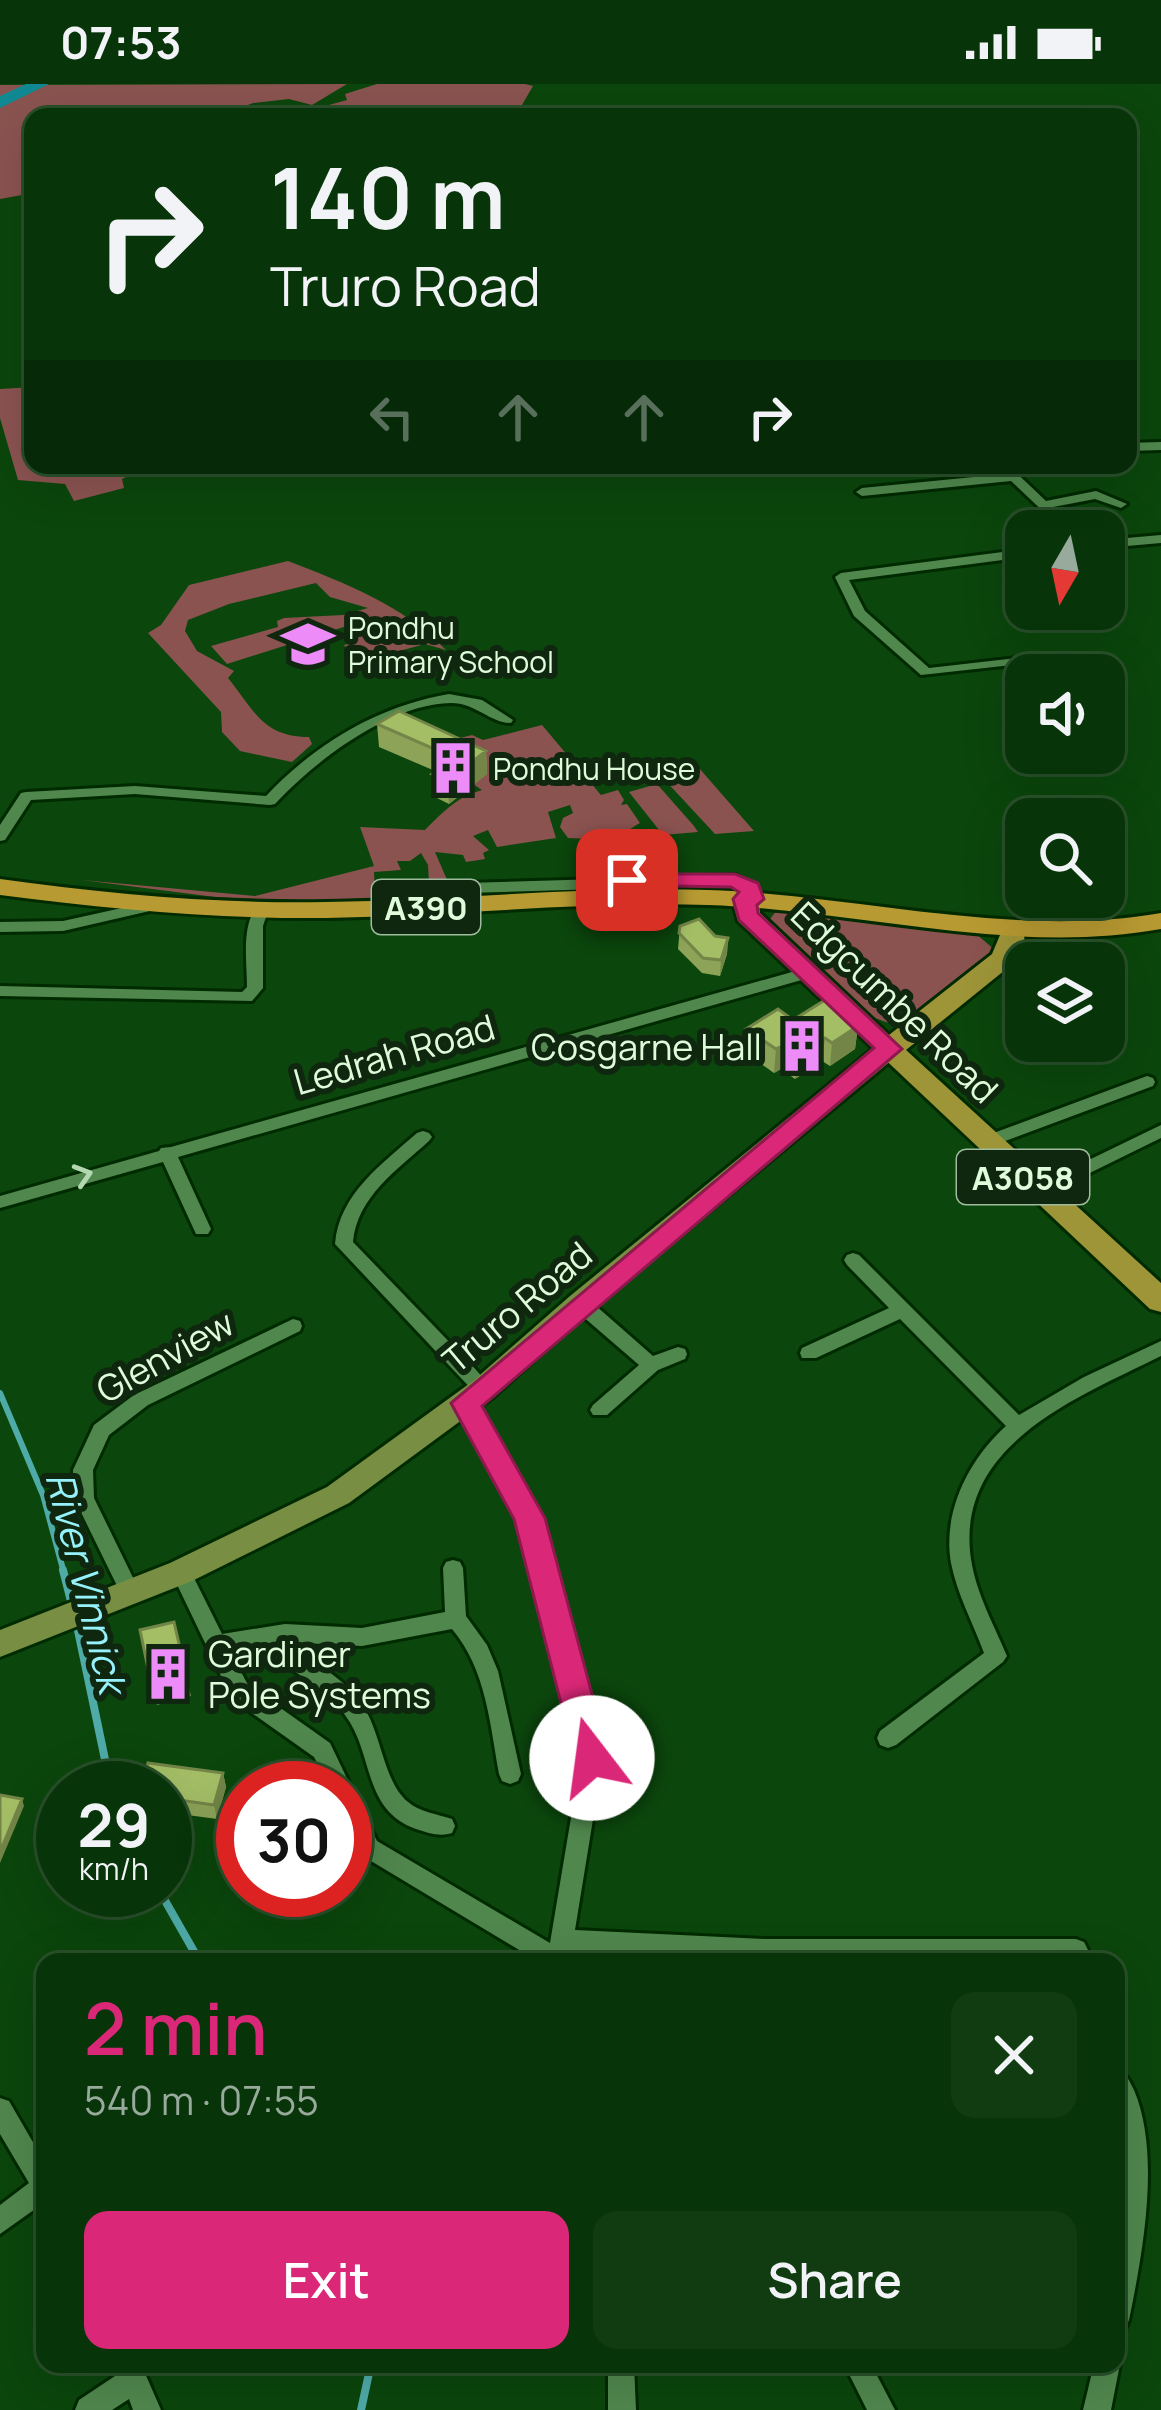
<!DOCTYPE html>
<html lang="en">
<head>
<meta charset="utf-8">
<style>
  body { margin:0; font-family:Manrope,sans-serif; background:#113c12; color:#f1f3f6; height:100vh; display:flex; flex-direction:column; font-size:45px; white-space:nowrap }
  * { box-sizing:border-box; margin:0 }
  p { font-size:39px; color:#98aa9c }
  .icon { flex:none; width:66px; height:66px; fill:none; stroke:currentColor; stroke-width:2; stroke-linecap:round; stroke-linejoin:round }
  .map { position:relative; flex:1; overflow:hidden }
  .sheet { position:absolute; left:36px; top:1869px; width:1089px; height:420px; display:flex; flex-direction:column; background:#083409; border-radius:24px; box-shadow:0 12px 48px #0002,0 0 0 3px #294f2a }
  .sheet>* { flex:none }
  .banner { position:absolute; left:24px; top:24px; width:1113px; height:366px; border-radius:24px; box-shadow:0 12px 48px #0002,0 0 0 3px #294f2a; background:#083409; color:#f1f3f6; overflow:hidden }
  .needle { width:78px; rotate:189deg }
  .tools { position:absolute; left:1005px; top:426px; display:grid; gap:24px }
  .tools a { display:grid; place-items:center; width:120px; height:120px; border-radius:24px; background:#083409; box-shadow:0 12px 48px #0002,0 0 0 3px #294f2a; font-size:60px }
  .speed { position:absolute; left:36px; top:1677px; display:flex; gap:24px; font-size:60px; font-weight:700; text-align:center }
  .speed>* { display:grid; place-content:center; width:156px; height:156px; border-radius:50%; background:#083409; box-shadow:0 12px 48px #0002,0 0 0 3px #294f2a; line-height:1 }
  .speed small { font-size:30px; font-weight:400 }
  .speed .limit { border:18px solid #d22; background:#fff; color:#111 }
  .pin { position:absolute; display:grid; place-items:center; width:102px; height:102px; color:#fff; margin:-51px; border-radius:24px; box-shadow:0 6px 18px #0006 }
  .me { position:absolute; width:132px; margin:-66px; rotate:345deg; stroke-linejoin:round; filter:drop-shadow(0 0 9px #0008) }
  .turn { display:flex; align-items:center; gap:42px; height:252px; padding:0 48px; font-size:54px }
  .turn .icon { width:156px; height:156px; stroke-width:2.5 }
  .turn b { display:block; font-size:84px; line-height:102px }
  .lanes { display:flex; align-items:center; height:114px; padding:0 48px; background:#0003; justify-content:center; gap:60px; direction:ltr }
  .lanes .off { opacity:.35 }
  .round { display:grid; place-items:center; flex:none; width:126px; height:126px; border-radius:24px; background:#113c12 }
  .summary { display:flex; align-items:center; justify-content:space-between; height:204px; padding:0 48px }
  h1 { font-size:72px; font-weight:600; line-height:90px; color:#db2777 }
  .action { display:flex; gap:24px; margin-top:auto; padding:24px 48px }
  .action a { flex:1; height:138px; border-radius:24px; background:#db2777; color:#fff; font-size:48px; font-weight:600; line-height:138px; text-align:center }
  .action a+a { background:#113c12; color:#f1f3f6 }
  .status { display:flex; justify-content:space-between; align-items:center; height:84px; padding:0 60px; background:#083409; direction:ltr }
  .status svg { height:33px; fill:currentColor }
  .map>svg:first-child { display:block }
  .green { fill:#8a5350 }
  .lines { fill:none; stroke-linecap:round; stroke-linejoin:round }
  .stream-far1 { stroke:#4eaba8; stroke-width:6 }
  .stream { stroke:#4eaba8; stroke-width:8 }
  .river { fill:#118992; fill-rule:evenodd }
  .minor-casing { stroke:#002a00; stroke-width:6 }
  .secondary-casing { stroke:#002a00; stroke-width:6 }
  .primary-casing { stroke:#002a00; stroke-width:6 }
  .trunk-casing { stroke:#002a00; stroke-width:6 }
  .minor { fill:#50874d; fill-rule:evenodd }
  .secondary { fill:#778e43; fill-rule:evenodd }
  .primary { fill:#9e9539; fill-rule:evenodd }
  .trunk { fill:#b89a32; fill-rule:evenodd }
  .wall { fill:#8da358 }
  .shaded-wall { fill:#738547 }
  .building { fill:#a4be66; stroke:#738547; stroke-width:3 }
  .oneway { stroke:#b3d8b0 }
  .route { fill:#db2777; stroke:#8e194d; stroke-width:3 }
  .labels { text-anchor:middle; dominant-baseline:central; stroke-width:12; stroke-linejoin:round; paint-order:stroke }
  .far-poi-label { font-size:30px; fill:#defbdb; stroke:#10270f; text-anchor:start }
  .shield { fill:#10270f; stroke:#a0bb9e; stroke-width:3 }
  .shield-label { font-size:33px; font-weight:bold; fill:#defbdb }
  .street-label { font-size:36px; fill:#defbdb; stroke:#10270f }
  .poi-label { font-size:36px; fill:#defbdb; stroke:#10270f; text-anchor:end }
  .water-label { font-size:39px; font-style:italic; fill:#95f2fa; stroke:#10270f }
</style>
</head>
<body>
<div class="status"><b>07:53</b><svg viewBox="0 0 49 12"><path d="M0 12V9h3v3zM5 12V6h3v6zM10 12V3h3v9zM15 12V0h3v12zM26 1h20v11H26zM47 4h2v5h-2z"/></svg></div>
<div class="map">
<svg width="1161" height="2326" viewBox="0 0 1161 2326">
  <rect width="100%" height="100%" fill="#0b460c"/>
  <path class="green" d="M 347,0 L 312,21 L 289,15 L 253,19 L 217,33 L 33,33 L 33,109 L 0,115 L 0,1 Z
    M 377,0 L 525,0 L 533,2 L 515,33 L 325,33 L 330,29 L 318,24 L 347,16 L 345,10 Z
    M 33,303 L 33,381 L 138,387 L 122,395 L 124,404 L 74,417 L 65,400 L 18,396 L 0,334 L 0,305 Z
    M 288,477 C 347,500 401,520 446,566 L 425,560 L 370,575 L 365,569 L 353,573 L 344,561 L 357,557 L 347,545 L 355,544 L 353,540 L 227,580 L 211,562 L 278,543 L 277,537 L 284,534 L 343,531 L 368,524 L 330,513 L 316,499 L 229,520 L 188,536 L 185,547 L 197,567 L 234,587 L 228,594 C 254,626 263,653 309,653 L 312,660 L 292,678 L 240,667 L 222,648 L 221,628 L 148,549 L 161,541 L 189,501 Z
    M 542,641 L 601,711 L 618,706 L 624,716 L 621,721 L 627,720 L 640,739 C 625,747 622,756 599,749 L 594,755 L 568,754 L 560,743 L 563,734 L 573,729 L 570,721 L 548,728 L 556,754 L 497,763 L 488,746 L 473,752 L 489,766 L 483,769 L 485,775 L 466,778 L 463,771 L 435,768 L 448,798 L 429,799 L 428,781 L 421,769 L 410,777 L 397,777 L 401,786 L 374,788 L 375,809 L 380,809 L 384,802 L 421,801 L 422,811 L 581,806 L 305,818 L 215,813 L 82,796 L 255,812 L 374,782 L 360,743 L 425,746 C 445,726 457,713 482,706 L 473,700 L 457,661 L 460,654 L 472,651 L 483,656 Z
    M 699,684 L 754,747 L 715,750 L 662,693 Z
    M 657,700 L 694,742 L 698,748 L 663,751 L 629,708 Z
    M 788,826 L 974,848 L 996,867 L 908,940 C 861,947 800,871 768,838 L 776,827 Z"/>
  <g class="lines">
    <path class="stream-far1" d="M 0,1309 L 43,1411 L 64,1489"/>
    <path class="stream" d="M 63,1486 L 73,1525
      M 76,1537 L 111,1704
      M 159,1806 L 200,1878
      M 361,2326 L 371,2280"/>
    <path class="river" d="M 26,0 L 49,0 L 0,24 L 0,12 Z"/>
    <g class="minor-casing">
      <path id="minor" d="M 1161,358 L 1161,366 L 1128,367 L 1128,359 Z
        M 995,381 L 1008,381 L 1046,417 L 1096,407 L 1127,420 L 1121,424 L 1095,415 L 1053,423 L 1077,447 L 1064,447 L 1011,397 L 862,412 L 856,408 L 862,404 L 1004,390 Z
        M 1161,451 L 1161,459 L 1104,464 L 1104,456 Z
        M 1026,465 L 1026,473 L 849,496 L 865,527 L 929,584 L 1017,574 L 1019,577 L 1012,581 L 921,591 L 854,532 L 835,493 L 841,489 Z
        M 449,610 L 482,616 L 513,636 L 511,639 C 490,639 476,619 451,619 C 389,620 315,677 275,720 L 270,721 L 135,710 L 31,716 L 5,756 L 0,757 L 0,741 L 21,709 L 26,708 L 135,702 L 266,712 C 315,660 378,622 449,610 Z
        M 735,791 L 755,801 L 760,815 L 757,818 L 747,818 L 743,806 L 732,801 L 431,810 L 423,805 L 431,800 Z
        M 149,818 L 157,823 L 154,826 L 63,847 L 0,848 L 0,838 L 63,837 Z
        M 261,819 L 269,824 L 263,842 L 263,904 L 252,917 L 0,912 L 0,902 L 242,908 L 247,903 C 247,877 240,835 261,819 Z
        M 806,884 L 814,889 L 812,893 L 178,1073 L 211,1145 L 208,1150 L 196,1150 L 163,1078 L 0,1124 L 0,1112 L 159,1067 L 161,1064 L 171,1063 Z
        M 1147,992 L 1153,994 L 1155,998 L 1153,1002 L 992,1062 L 986,1064 L 977,1058 L 980,1054 Z
        M 1161,1041 L 1161,1054 L 1045,1111 L 1033,1111 L 1030,1107 L 1033,1103 Z
        M 423,1047 L 429,1049 L 432,1053 L 429,1057 C 397,1086 357,1113 353,1158 L 458,1267 L 480,1248 L 494,1248 L 496,1253 L 469,1278 L 493,1305 L 490,1310 L 476,1310 L 335,1160 C 339,1110 382,1080 417,1049 Z
        M 853,1169 L 859,1171 L 1019,1331 L 1084,1293 L 1161,1257 L 1161,1272 C 1079,1313 954,1360 971,1475 C 976,1509 994,1541 1007,1572 L 1003,1578 L 896,1661 L 888,1664 L 880,1661 L 877,1654 L 880,1647 L 984,1569 C 973,1539 957,1510 951,1479 C 942,1428 969,1375 1006,1342 L 900,1235 L 816,1274 L 802,1274 L 800,1269 L 802,1264 L 889,1224 L 847,1181 L 844,1176 L 847,1171 Z
        M 580,1212 L 587,1214 L 653,1272 L 678,1263 L 685,1265 L 687,1270 L 685,1275 L 658,1286 L 607,1331 L 593,1331 L 590,1326 L 593,1321 L 639,1281 L 573,1224 L 571,1219 L 573,1214 Z
        M 293,1235 L 300,1237 L 302,1242 L 300,1247 L 148,1321 L 109,1351 L 93,1386 L 94,1414 L 141,1510 L 138,1516 L 131,1519 L 124,1516 L 74,1414 L 73,1386 L 94,1341 L 134,1311 Z
        M 466,1312 L 473,1314 L 539,1434 L 603,1674 L 575,1846 L 765,1855 L 1076,1855 L 1084,1858 L 1088,1866 L 1084,1874 L 1076,1877 L 765,1877 L 572,1867 L 577,1878 L 539,1878 L 361,1771 L 345,1737 L 345,1704 L 330,1704 L 314,1673 L 232,1615 L 171,1488 L 174,1482 L 181,1480 L 188,1482 L 222,1550 L 285,1540 L 362,1544 L 445,1528 L 443,1484 L 446,1478 L 453,1476 L 460,1478 L 463,1484 L 466,1532 L 487,1561 L 498,1587 L 521,1690 L 518,1697 L 510,1700 L 502,1697 L 499,1690 C 490,1640 486,1585 452,1545 L 362,1562 L 283,1558 C 309,1575 340,1591 359,1616 C 382,1645 382,1697 408,1718 C 420,1728 437,1730 452,1735 L 455,1742 L 452,1749 C 440,1753 428,1749 416,1745 C 362,1726 374,1669 345,1631 C 323,1601 286,1584 257,1562 L 230,1567 L 248,1601 L 330,1659 L 377,1757 L 550,1859 L 581,1674 L 519,1435 L 456,1319 L 459,1314 Z
        M 1116,1986 C 1127,1990 1129,1996 1134,2006 C 1161,2070 1143,2168 1129,2236 L 1125,2245 L 1116,2249 L 1116,2174 L 1125,2112 L 1127,2079 L 1125,2048 L 1116,2021 Z
        M 0,2014 L 9,2017 L 45,2079 L 45,2118 L 0,2150 L 0,2121 L 29,2099 L 0,2050 Z
        M 1116,2270 L 1120,2280 L 1111,2326 L 1083,2326 L 1094,2280 L 1116,2280 Z
        M 114,2280 L 141,2280 L 161,2326 L 133,2326 L 129,2315 L 112,2326 L 75,2326 L 79,2316 L 118,2290 Z
        M 608,2280 L 634,2280 L 636,2326 L 608,2326 Z
        M 844,2280 L 871,2280 L 895,2326 L 867,2326 Z"/>
    </g>
    <g class="secondary-casing">
      <path id="secondary" d="M 889,957 L 898,959 L 901,965 L 898,971 L 590,1226 L 493,1313 L 349,1419 L 192,1497 L 0,1573 L 0,1546 L 170,1479 L 327,1403 L 473,1297 L 570,1212 L 880,959 Z"/>
    </g>
    <g class="primary-casing">
      <path id="primary" d="M 745,807 L 758,815 L 760,829 L 889,951 L 992,870 L 1005,839 L 1023,839 L 1025,861 L 1010,882 L 906,966 L 1161,1199 L 1161,1228 L 1150,1225 L 738,837 L 732,815 Z"/>
    </g>
    <g class="trunk-casing">
      <path id="trunk" d="M 0,795 C 109,810 216,820 326,818 C 454,816 581,802 708,806 C 858,811 1012,855 1161,829 L 1161,845 C 1012,872 858,826 708,821 C 581,817 454,832 326,834 C 216,835 109,825 0,811 Z"/>
    </g>
    <use href="#minor" class="minor"/>
    <use href="#secondary" class="secondary"/>
    <use href="#primary" class="primary"/>
    <use href="#trunk" class="trunk"/>
  </g>
  <path class="wall" d="M 377,640 L 486,667 L 487,690 L 449,720 L 433,712 L 432,690 L 435,687 L 379,663 Z
    M 680,842 L 728,854 L 727,870 L 720,892 L 702,889 L 678,865 Z
    M 848,936 L 858,942 L 855,965 L 830,982 L 822,977 L 795,995 L 781,985 L 774,989 L 744,968 L 746,945 Z
    M 223,1689 L 226,1703 L 217,1735 L 165,1728 L 165,1704 Z"/>
  <path class="shaded-wall" d="M 486,667 L 487,690 L 449,720 L 447,697 Z
    M 728,854 L 727,870 L 720,892 L 721,876 Z
    M 850,923 L 847,946 L 839,930 Z
    M 858,942 L 855,965 L 830,982 L 832,959 Z
    M 825,954 L 822,977 L 795,995 L 797,971 Z
    M 783,962 L 781,985 L 774,989 L 776,965 Z
    M 186,1590 L 191,1612 L 157,1621 L 151,1599 Z
    M 223,1689 L 226,1703 L 217,1735 L 214,1721 Z
    M 22,1715 L 24,1722 L 0,1779 L 0,1768 Z"/>
  <path class="building" d="M 399,627 L 486,667 L 447,697 L 432,690 L 455,674 L 377,640 Z
    M 699,835 L 715,852 L 728,854 L 721,876 L 703,874 L 679,849 L 680,842 Z
    M 833,911 L 850,923 L 839,930 L 858,942 L 832,959 L 825,954 L 797,971 L 783,962 L 776,965 L 746,945 L 778,925 L 793,936 Z
    M 174,1538 L 186,1590 L 151,1599 L 140,1546 Z
    M 148,1679 L 223,1689 L 214,1721 L 165,1714 L 165,1704 L 140,1704 Z
    M 0,1711 L 22,1715 L 0,1768 Z"/>
  <defs><path id="oneway-chevron" d="M-2-3.5L2.5 0L-2 3.5" fill="none" stroke-width="1.6" stroke-linecap="round" stroke-linejoin="round" transform="scale(3)"/></defs>
  <use class="oneway" href="#oneway-chevron" transform="translate(83 1091) rotate(-17)"/>
  <path class="route" d="M 627,790 L 735,790 L 758,799 L 764,815 L 757,821 L 758,829 L 902,965 L 482,1322 L 545,1434 L 609,1674 L 604,1684 L 592,1688 L 580,1684 L 575,1674 L 514,1435 L 451,1319 L 874,964 L 739,836 L 733,815 L 739,808 L 731,803 L 619,801 L 619,792 Z"/>
  <defs>
    <g id="school-bare" transform="scale(4.14)"><path d="M0-5L7-2L0 1L-7-2ZM-4 1L0 2.5L4 1V4Q0 6-4 4Z" fill="#ed8cf9" stroke="#10270f" stroke-width="2.5" paint-order="stroke"/></g>
    <g id="building-bare" transform="scale(4.14)"><path d="M-4-6H4V6H1V3H-1V6H-4ZM-2.5-4.3h1.7v1.8h-1.7ZM.8-4.3h1.7v1.8H.8ZM-2.5-1h1.7V.8h-1.7ZM.8-1h1.7V.8H.8Z" fill="#ed8cf9" stroke="#10270f" stroke-width="2.5" paint-order="stroke"/></g>
  </defs>
  <g fill-rule="evenodd">
    <use href="#school-bare" x="308" y="560"/>
    <use href="#building-bare" x="453" y="684"/>
    <use href="#building-bare" x="802" y="962"/>
    <use href="#building-bare" x="168" y="1590"/>
  </g>
  <g class="labels">
    <g class="far-poi-label">
      <text x="348" y="543">Pondhu<tspan x="348" dy="34">Primary School</tspan></text>
      <text x="493" y="684">Pondhu House</text>
    </g>
    <g class="shield">
      <rect x="372" y="796" width="108" height="54" rx="9"/>
      <rect x="957" y="1066" width="132" height="54" rx="9"/>
    </g>
    <g class="shield-label">
      <text x="426" y="823">A390</text>
      <text x="1023" y="1093">A3058</text>
    </g>
    <g class="street-label">
      <text transform="translate(895 918) rotate(44)">Edgcumbe Road</text>
      <text transform="translate(394 970) rotate(-16)">Ledrah Road</text>
      <text transform="translate(517 1223) rotate(-40)">Truro Road</text>
      <text transform="translate(165 1272) rotate(-29)">Glenview</text>
    </g>
    <g class="poi-label">
      <text x="762" y="962">Cosgarne Hall</text>
      <text x="208" y="1569" text-anchor="start">Gardiner<tspan x="208" dy="41">Pole Systems</tspan></text>
    </g>
    <g class="water-label">
      <text transform="translate(87 1498) rotate(76)">River Vinnick</text>
    </g>
  </g>
</svg>
<div class="tools">
<a><svg class="needle" viewBox="-14 -14 28 28"><path d="M0-13l5 13h-10z" fill="#e53935"/><path d="M0 13l5-13h-10z" fill="#98aa9c"/></svg></a>
<a><svg class="icon" aria-label="sound" viewBox="0 0 24 24"><path d="M4 9h4l5-4v14l-5-4H4zM17 9q2 3 0 6"/></svg></a>
<a><svg class="icon" aria-label="search" viewBox="0 0 24 24"><circle cx="10" cy="10" r="6"/><path d="M15 15l6 6"/></svg></a>
<a><svg class="icon" aria-label="layers" viewBox="0 0 24 24"><path d="M12 4l9 5-9 5-9-5zM3 14l9 5 9-5"/></svg></a>
</div>
<div class="speed"><div>29<small>km/h</small></div><div class="limit">30</div></div>
<div class="pin" style="left:627px;top:796px;background:#d93025"><svg class="icon" aria-label="arrive" viewBox="0 0 24 24"><path d="M6 21V4h12l-3 4 3 4H6"/></svg></div>
<svg class="me" style="left:592px;top:1674px" viewBox="-20 -20 40 40"><circle r="19" fill="#fff"/><path d="M0-13L10 11 0 6-10 11z" fill="#db2777"/></svg>
<div class="banner">
<div class="turn"><svg class="icon" aria-label="right" viewBox="0 0 24 24"><path d="M7 20v-9h11M14 6l5 5-5 5"/></svg><div><b>140 m</b>Truro Road</div></div>
<div class="lanes"><svg class="icon off" aria-label="left" viewBox="0 0 24 24"><path d="M17 20v-9H6M10 6l-5 5 5 5"/></svg><svg class="icon off" aria-label="ahead" viewBox="0 0 24 24"><path d="M12 20V5M6 11l6-6 6 6"/></svg><svg class="icon off" aria-label="ahead" viewBox="0 0 24 24"><path d="M12 20V5M6 11l6-6 6 6"/></svg><svg class="icon" aria-label="right" viewBox="0 0 24 24"><path d="M7 20v-9h11M14 6l5 5-5 5"/></svg></div>
</div>
<section class="sheet">
<div class="summary"><div><h1>2 min</h1><p>540 m · 07:55</p></div><a class="round"><svg class="icon" aria-label="close" viewBox="0 0 24 24"><path d="M6 6l12 12M18 6L6 18"/></svg></a></div>
<div class="action"><a>Exit</a><a>Share</a></div>
</section>
</div>
</body>
</html>
